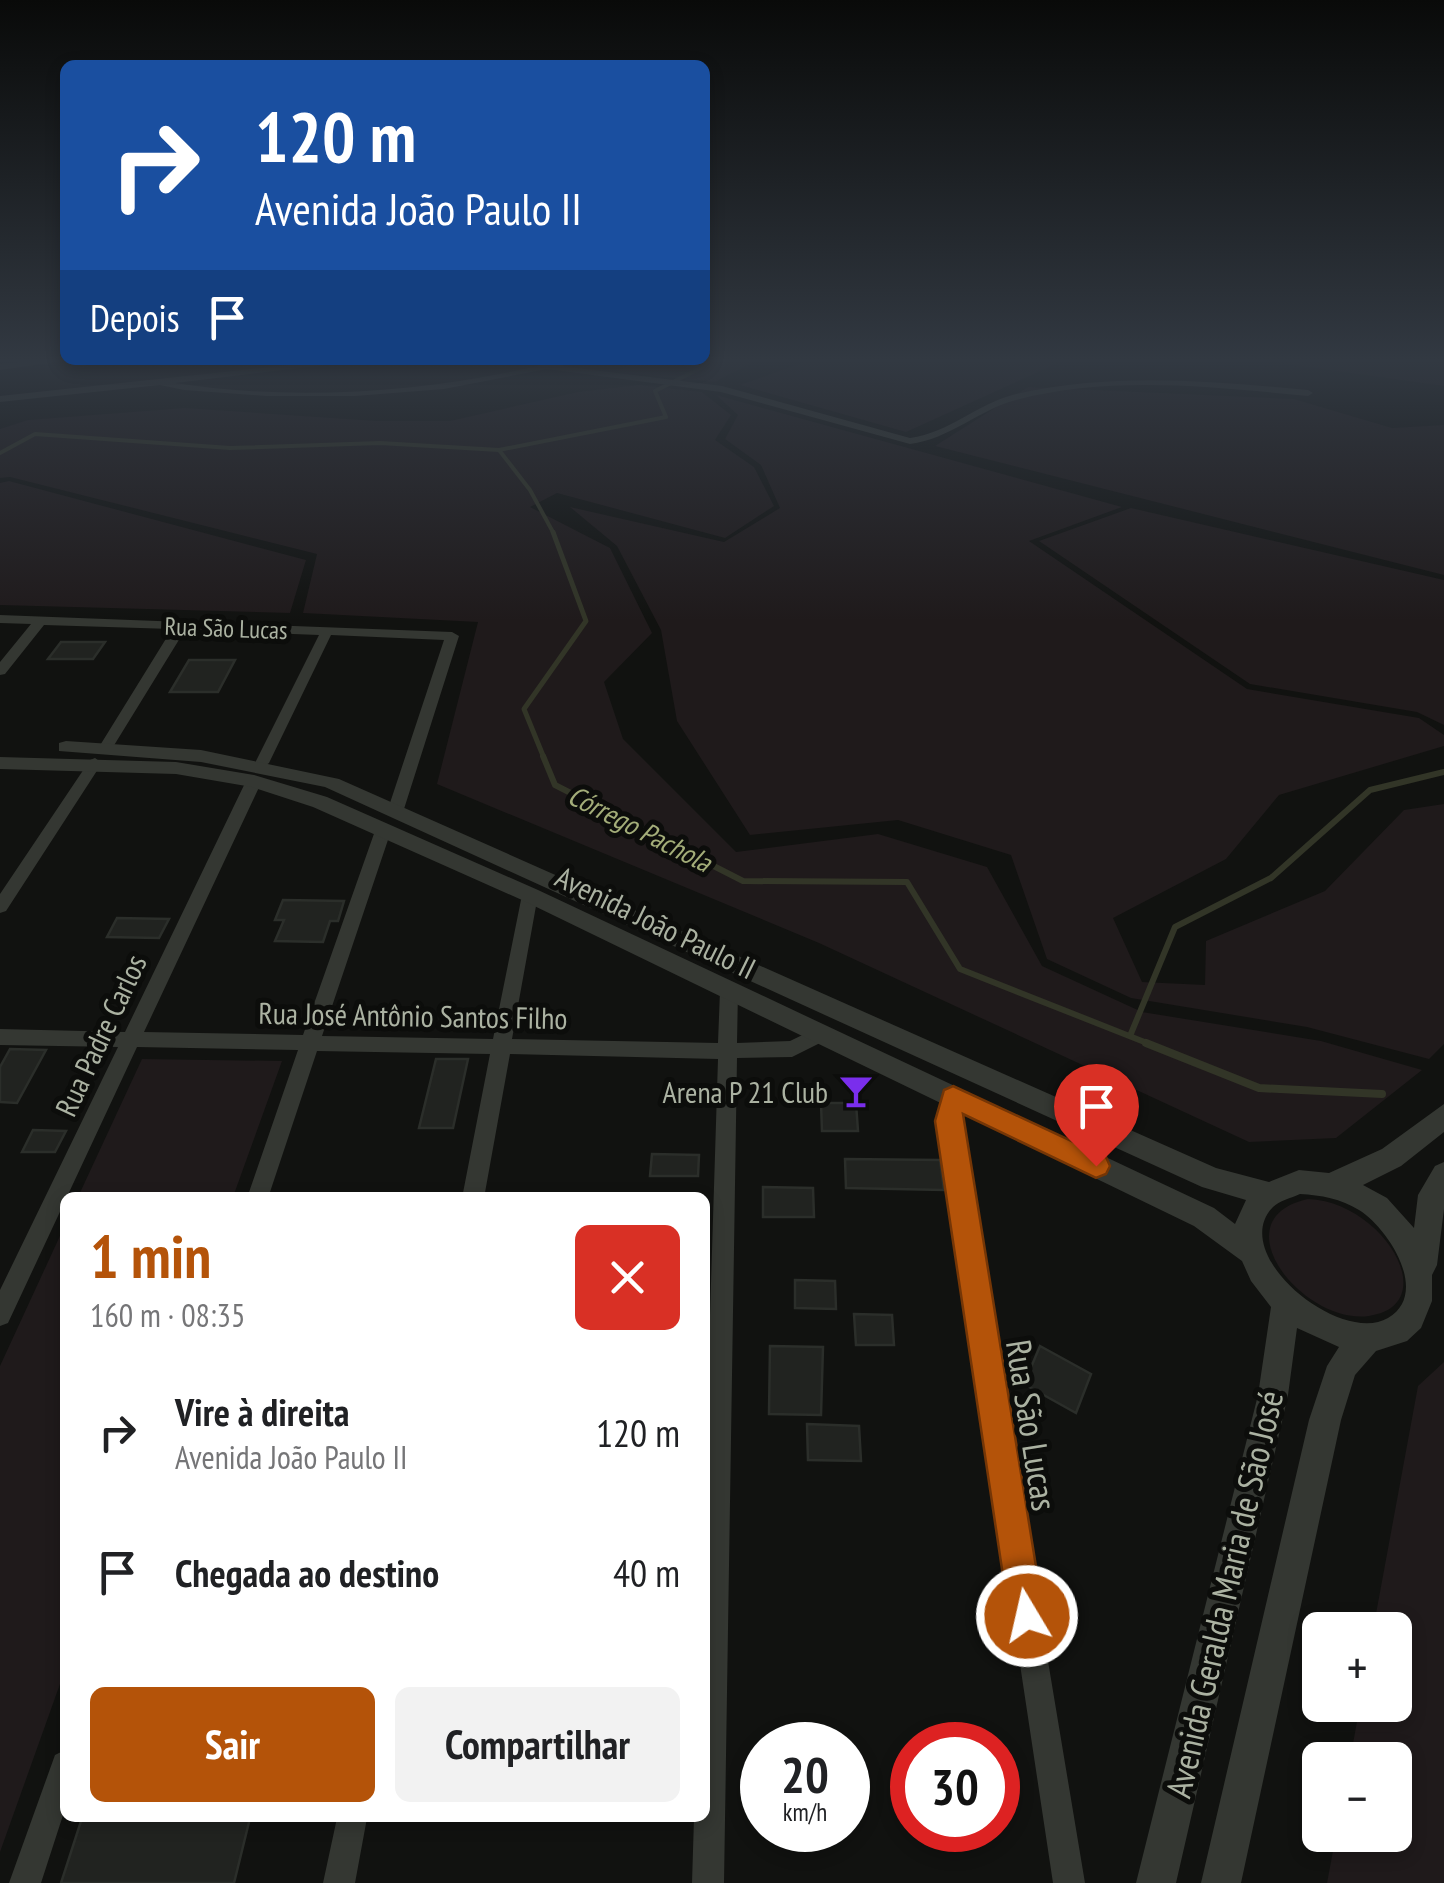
<!DOCTYPE html>
<html lang="pt">
<head>
<meta charset="utf-8">
<style>
  body { margin:0; font-family:"PT Sans Narrow",sans-serif; background:#f2f2f2; color:#202124; height:100vh; display:flex; flex-direction:column; font-size:38px; white-space:nowrap }
  * { box-sizing:border-box; margin:0 }
  p { font-size:32px; color:#757577 }
  .icon { flex:none; width:55px; height:55px; fill:none; stroke:currentColor; stroke-width:2; stroke-linecap:round; stroke-linejoin:round }
  .map { position:relative; flex:1; overflow:hidden }
  .panel { position:absolute; left:60px; top:1192px; width:650px; height:630px; display:flex; flex-direction:column; background:#fff; border-radius:15px; box-shadow:0 5px 15px #0003 }
  .panel>* { flex:none }
  .hud { position:absolute; left:60px; top:60px; width:650px; height:305px; border-radius:15px; box-shadow:0 5px 15px #0003; background:#1a4fa0; color:#fff; overflow:hidden }
  .controls { position:absolute; left:1302px; top:1612px; display:grid; gap:20px }
  .controls a { display:grid; place-items:center; width:110px; height:110px; border-radius:15px; background:#fff; box-shadow:0 5px 15px #0003; font-size:50px }
  .speed { position:absolute; left:740px; top:1722px; display:flex; gap:20px; font-size:50px; font-weight:700; text-align:center }
  .speed>* { display:grid; place-content:center; width:130px; height:130px; border-radius:50%; background:#fff; box-shadow:0 5px 15px #0003; line-height:1 }
  .speed small { font-size:25px; font-weight:400 }
  .speed .limit { border:15px solid #d22; background:#fff; color:#111 }
  .pin { position:absolute; display:grid; place-items:center; width:85px; height:85px; color:#fff; margin:-102px -42px; border-radius:50% 50% 50% 0; rotate:-45deg; box-shadow:0 0 10px #0007 }
  .pin .icon { rotate:45deg }
  .me { position:absolute; width:110px; margin:-55px; rotate:351deg; stroke-linejoin:round; filter:drop-shadow(0 0 8px #0008) }
  .turn { display:flex; align-items:center; gap:35px; height:210px; padding:0 30px; font-size:45px }
  .turn .icon { width:130px; height:130px; stroke-width:2.5 }
  .turn b { display:block; font-size:70px; line-height:85px }
  .then { display:flex; align-items:center; height:95px; padding:0 30px; background:#0003; gap:20px; font-size:38px }
  .round { display:grid; place-items:center; flex:none; width:105px; height:105px; border-radius:15px; background:#f2f2f2 }
  .headline { display:flex; align-items:center; justify-content:space-between; height:170px; padding:0 30px }
  h1 { font-size:60px; font-weight:600; line-height:75px; color:#b45309 }
  .button { display:flex; gap:20px; margin-top:auto; padding:20px 30px }
  .button a { flex:1; height:115px; border-radius:15px; background:#b45309; color:#fff; font-size:40px; font-weight:600; line-height:115px; text-align:center }
  .button a+a { background:#f2f2f2; color:#202124 }
  ul { padding:0; list-style:none }
  li { display:flex; align-items:center; gap:30px; height:140px; padding:0 30px }
  li div { flex:1 }
  li b { display:block; font-size:38px }
  li em { font-style:normal }
  .map>svg:first-child { display:block }
  .green { fill:#1f1a1b }
  .lines { fill:none; stroke-linecap:round; stroke-linejoin:round }
  .stream-far3 { stroke:#323527; stroke-width:4 }
  .stream-far2 { stroke:#323527; stroke-width:5 }
  .stream-far1 { stroke:#323527; stroke-width:6 }
  .stream { stroke:#323527; stroke-width:8 }
  .building { fill:#212320; stroke:#2b2e2a; stroke-width:2.5 }
  .minor { fill:#343732; fill-rule:evenodd }
  .tertiary { fill:#343732; fill-rule:evenodd }
  .route { fill:#b45309; stroke:#753606; stroke-width:2.5 }
  .labels { text-anchor:middle; dominant-baseline:central; stroke-width:10; stroke-linejoin:round; paint-order:stroke }
  .far-street-label { font-size:25px; fill:#abb2a2; stroke:#0c0d0b }
  .far-water-label { font-size:28px; font-style:italic; fill:#a3ad79; stroke:#0c0d0b }
  .street-label { font-size:30px; fill:#abb2a2; stroke:#0c0d0b }
  .poi-label { font-size:30px; fill:#abb2a2; stroke:#0c0d0b; text-anchor:end }
  .near-street-label { font-size:35px; fill:#abb2a2; stroke:#0c0d0b }
</style>
</head>
<body>
<div class="map">
<svg width="1444" height="1883" viewBox="0 0 1444 1883">
  <rect width="100%" height="100%" fill="#111210"/>
  <path class="green" d="M 761,358 L 715,382 L 615,372 L 641,360 Z
    M 816,358 L 1069,358 L 906,432 L 740,385 Z
    M 1244,358 L 1444,358 L 1444,386 Z
    M 639,385 L 702,392 L 731,415 L 715,440 L 754,467 L 774,506 L 725,538 L 557,493 L 530,507 L 610,548 L 652,633 L 604,682 L 623,739 L 736,852 L 878,834 L 987,867 L 1042,966 L 1142,1012 L 1321,1041 L 1422,1070 L 1336,1138 L 1249,1142 L 819,943 L 437,784 L 478,622 L 303,613 L 317,554 L 10,477 L 0,478 L 0,429 L 28,420 L 185,408 L 377,421 L 450,421 L 578,392 Z
    M 1028,387 L 1294,399 L 1392,428 L 1444,425 L 1444,575 L 935,446 Z
    M 716,395 L 1122,507 L 1029,541 L 1247,689 L 1419,718 L 1444,735 L 1444,746 L 1279,795 L 1226,859 L 1113,918 L 1142,982 L 1205,985 L 1206,941 L 1325,891 L 1404,810 L 1444,804 L 1444,1044 L 1429,1059 L 1307,1027 L 1131,998 L 1047,959 L 1011,855 L 898,820 L 750,835 L 677,721 L 661,630 L 617,546 L 570,507 L 724,542 L 780,508 L 761,465 L 725,439 L 738,415 Z
    M 9,481 L 306,560 L 290,613 L 0,605 L 0,483 Z
    M 1131,508 L 1444,580 L 1444,725 L 1417,712 L 1250,684 L 1039,541 Z
    M 142,1059 L 282,1061 L 233,1197 L 78,1197 Z
    M 1308,1199 C 1384,1202 1444,1305 1369,1316 C 1303,1325 1218,1219 1308,1199 Z
    M 65,1225 L 65,1670 L 0,1852 L 0,1366 Z
    M 1444,1362 L 1444,1883 L 1327,1883 L 1336,1835 L 1395,1835 L 1395,1760 L 1350,1760 L 1360,1705 L 1395,1705 L 1395,1630 L 1373,1630 L 1418,1386 Z"/>
  <g class="lines">
    <path class="stream-far3" d="M 499,450 L 530,490 L 554,534
      M 0,453 L 35,434 L 230,448 L 380,443 L 499,450 L 666,417 L 655,391 L 701,368 L 711,358"/>
    <path class="stream-far2" d="M 544,758 L 524,709 L 586,621 L 553,532"/>
    <path class="stream-far1" d="M 543,756 L 555,785 L 743,881 L 907,882 L 960,969 L 1152,1045
      M 1130,1036 L 1175,927 L 1271,878 L 1370,790 L 1444,772"/>
    <path class="stream" d="M 1146,1043 L 1259,1088 L 1382,1094"/>
  </g>
  <path class="building" d="M 61,642 L 105,642 L 93,659 L 48,659 Z
    M 189,660 L 235,660 L 218,692 L 170,692 Z
    M 283,900 L 344,901 L 338,921 L 330,921 L 323,942 L 275,941 L 284,920 L 275,920 Z
    M 117,918 L 169,919 L 159,938 L 107,937 Z
    M 10,1049 L 46,1050 L 17,1103 L 0,1102 L 0,1067 Z
    M 436,1059 L 468,1059 L 453,1128 L 419,1128 Z
    M 821,1103 L 856,1103 L 858,1131 L 822,1131 Z
    M 33,1130 L 66,1131 L 55,1152 L 22,1152 Z
    M 652,1154 L 699,1155 L 698,1176 L 650,1176 Z
    M 845,1159 L 940,1160 L 944,1190 L 846,1188 Z
    M 763,1187 L 813,1188 L 814,1217 L 763,1217 Z
    M 795,1280 L 835,1281 L 836,1309 L 795,1308 Z
    M 854,1314 L 892,1315 L 894,1345 L 856,1345 Z
    M 770,1346 L 823,1347 L 821,1415 L 769,1414 Z
    M 1040,1346 L 1091,1374 L 1076,1413 L 1024,1384 Z
    M 807,1424 L 859,1426 L 861,1461 L 808,1460 Z
    M 82,1818 L 250,1818 L 234,1883 L 61,1883 Z"/>
  <g class="lines">
    <path class="minor" d="M 60,358 L 70,360 L 0,370 L 0,364 Z
      M 336,360 L 366,360 L 175,383 C 303,403 439,391 563,360 L 579,360 L 561,366 L 722,386 L 910,438 C 949,433 978,403 1016,394 C 1113,372 1211,381 1308,390 L 1313,393 L 1308,396 C 1212,387 1111,375 1016,400 C 978,410 950,439 910,444 L 721,392 L 547,369 L 444,389 L 355,396 L 266,396 L 184,390 L 160,385 L 0,402 L 0,396 Z
      M 0,615 L 452,632 L 459,636 L 404,809 L 396,814 L 388,809 L 444,640 L 331,635 L 269,763 L 262,768 L 255,763 L 319,635 L 185,630 L 113,747 L 106,752 L 99,747 L 172,629 L 44,625 L 5,674 L 0,675 L 0,662 L 31,624 L 0,623 Z
      M 95,758 L 102,763 L 6,911 L 0,913 L 0,894 L 90,760 Z
      M 254,776 L 262,781 L 144,1032 L 303,1035 L 376,828 L 384,823 L 392,828 L 322,1036 L 493,1039 L 522,895 L 530,889 L 538,895 L 512,1039 L 718,1043 L 720,991 L 723,986 L 735,986 L 738,991 L 737,1043 L 790,1041 L 821,1026 L 828,1029 L 830,1034 L 828,1039 L 792,1057 L 737,1058 L 724,1883 L 692,1883 L 694,1818 L 705,1818 L 705,1475 L 718,1059 L 510,1054 L 484,1198 L 462,1198 L 490,1054 L 317,1051 L 268,1198 L 247,1198 L 298,1050 L 137,1047 L 8,1323 L 0,1326 L 0,1290 L 118,1047 L 0,1045 L 0,1029 L 125,1032 L 246,781 Z
      M 953,1089 L 960,1091 L 963,1097 L 958,1121 L 1085,1883 L 1053,1883 L 938,1121 L 946,1091 Z
      M 65,1750 L 65,1809 L 41,1883 L 9,1883 L 55,1755 Z
      M 337,1818 L 367,1818 L 355,1883 L 323,1883 Z"/>
    <path class="tertiary" d="M 66,741 L 201,750 L 339,779 L 1216,1168 L 1269,1182 L 1299,1170 L 1329,1173 L 1382,1149 L 1444,1104 L 1444,1132 L 1401,1166 L 1363,1185 L 1387,1198 L 1414,1228 L 1418,1195 L 1435,1166 L 1444,1162 L 1444,1209 L 1437,1265 L 1432,1275 L 1432,1301 L 1421,1328 L 1407,1341 L 1376,1351 L 1355,1375 L 1341,1420 L 1241,1883 L 1201,1883 L 1309,1420 L 1327,1366 L 1339,1347 L 1297,1328 L 1288,1395 L 1176,1883 L 1136,1883 L 1258,1395 L 1271,1307 L 1251,1281 L 1242,1261 L 1194,1226 L 522,900 L 313,807 L 252,787 L 176,774 L 0,769 L 0,757 L 176,762 L 254,775 L 327,797 L 538,890 L 1214,1208 L 1235,1224 L 1246,1200 L 1202,1187 L 325,787 L 201,762 L 59,751 L 59,743 ZM 1300,1194 C 1321,1195 1341,1199 1359,1210 C 1387,1227 1431,1293 1388,1318 C 1340,1346 1227,1254 1273,1207 C 1279,1201 1291,1198 1300,1194 Z"/>
  </g>
  <linearGradient id="sky" x2="0" y2="1"><stop stop-color="#090a09"/><stop offset="0.58" stop-color="#323942"/><stop offset="1" stop-color="#323942" stop-opacity="0"/></linearGradient>
  <rect width="1444" height="621" fill="url(#sky)"/>
  <path class="route" d="M 953,1086 L 1106,1157 L 1110,1166 L 1106,1174 L 1096,1178 L 963,1114 L 1044,1616 L 1039,1629 L 1027,1634 L 1014,1629 L 1009,1616 L 935,1121 L 944,1090 Z"/>
  <defs>
    <g id="bar-bare" transform="scale(2.7)"><path d="M-6-5H6L.8 .8V4.5H3.5V6h-7V4.5H-.8V.8Z" fill="#7a2eec" stroke="#0c0d0b" stroke-width="2.5" paint-order="stroke"/></g>
  </defs>
  <g fill-rule="evenodd">
    <use href="#bar-bare" x="856" y="1091"/>
  </g>
  <g class="labels">
    <g class="far-street-label">
      <text transform="translate(226 628) rotate(2)">Rua São Lucas</text>
    </g>
    <g class="far-water-label">
      <text transform="translate(640 828) rotate(27)">Córrego Pachola</text>
    </g>
    <g class="street-label">
      <text transform="translate(656 922) rotate(26)">Avenida João Paulo II</text>
      <text transform="translate(413 1015) rotate(1)">Rua José Antônio Santos Filho</text>
      <text transform="translate(100 1035) rotate(-65)">Rua Padre Carlos</text>
    </g>
    <g class="poi-label">
      <text x="828" y="1091">Arena P 21 Club</text>
    </g>
    <g class="near-street-label">
      <text transform="translate(1032 1425) rotate(81)">Rua São Lucas</text>
      <text transform="translate(1224 1594) rotate(-77)">Avenida Geralda Maria de São José</text>
    </g>
  </g>
</svg>
<div class="controls">
<a>+</a>
<a>−</a>
</div>
<div class="speed"><div>20<small>km/h</small></div><div class="limit">30</div></div>
<div class="pin" style="left:1096px;top:1166px;background:#d93025"><svg class="icon" aria-label="arrive" viewBox="0 0 24 24"><path d="M6 21V4h12l-3 4 3 4H6"/></svg></div>
<svg class="me" style="left:1027px;top:1616px" viewBox="-20 -20 40 40"><circle r="17" fill="#b45309" stroke="#fff" stroke-width="3"/><path d="M0-11L8 9 0 5-8 9z" fill="#fff"/></svg>
<div class="hud">
<div class="turn"><svg class="icon" aria-label="right" viewBox="0 0 24 24"><path d="M7 20v-9h11M14 6l5 5-5 5"/></svg><div><b>120 m</b>Avenida João Paulo II</div></div>
<div class="then">Depois<svg class="icon" aria-label="arrive" viewBox="0 0 24 24"><path d="M6 21V4h12l-3 4 3 4H6"/></svg></div>
</div>
<section class="panel">
<div class="headline"><div><h1>1 min</h1><p>160 m · 08:35</p></div><a class="round" style="background:#d93025;color:#fff"><svg class="icon" aria-label="close" viewBox="0 0 24 24"><path d="M6 6l12 12M18 6L6 18"/></svg></a></div>
<ul>
<li><svg class="icon" aria-label="right" viewBox="0 0 24 24"><path d="M7 20v-9h11M14 6l5 5-5 5"/></svg><div><b>Vire à direita</b><p>Avenida João Paulo II</p></div><em>120 m</em></li>
<li><svg class="icon" aria-label="arrive" viewBox="0 0 24 24"><path d="M6 21V4h12l-3 4 3 4H6"/></svg><div><b>Chegada ao destino</b></div><em>40 m</em></li>
</ul>
<div class="button"><a>Sair</a><a>Compartilhar</a></div>
</section>
</div>
</body>
</html>
